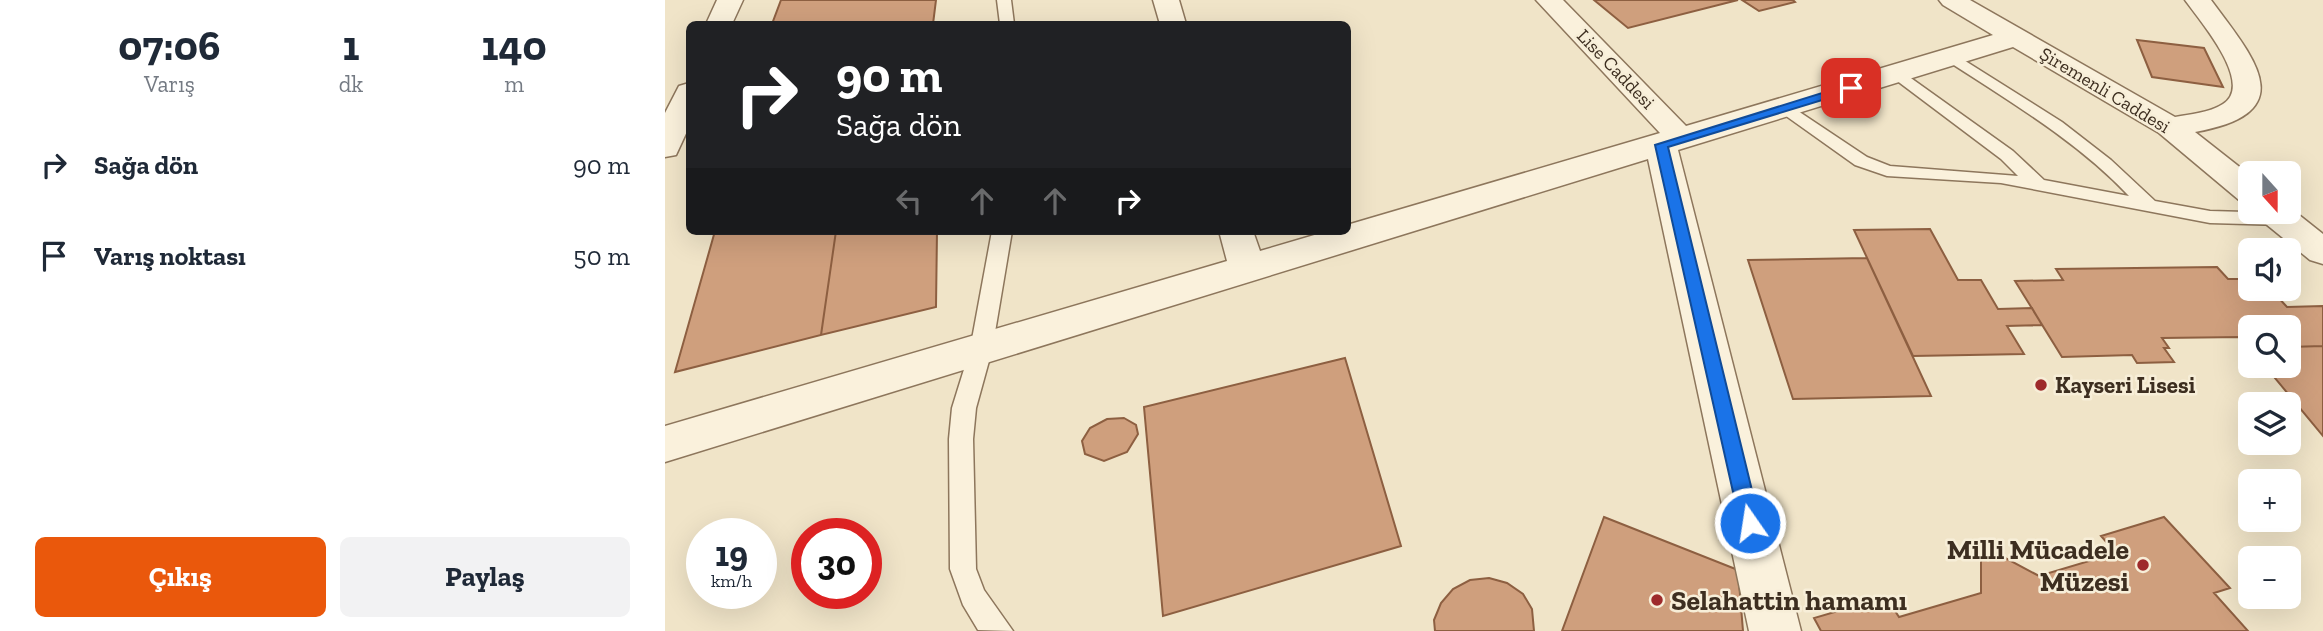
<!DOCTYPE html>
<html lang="tr">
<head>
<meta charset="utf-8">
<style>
  body { margin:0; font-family:"Zilla Slab",serif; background:#f2f2f3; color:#1f2937; height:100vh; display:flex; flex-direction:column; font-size:26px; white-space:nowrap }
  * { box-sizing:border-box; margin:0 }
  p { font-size:23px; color:#747a83 }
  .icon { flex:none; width:38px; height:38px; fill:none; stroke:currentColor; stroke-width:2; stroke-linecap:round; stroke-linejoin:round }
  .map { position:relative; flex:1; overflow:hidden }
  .panel { display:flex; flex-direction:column; background:#fff; width:665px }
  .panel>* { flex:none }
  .banner { position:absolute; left:21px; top:21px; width:665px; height:214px; border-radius:10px; box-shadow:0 7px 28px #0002; background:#202124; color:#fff; overflow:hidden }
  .needle { width:46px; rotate:159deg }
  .fabs { position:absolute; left:1573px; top:161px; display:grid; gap:14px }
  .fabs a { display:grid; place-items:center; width:63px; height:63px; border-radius:10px; background:#fff; box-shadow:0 7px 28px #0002; font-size:35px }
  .speed { position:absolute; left:21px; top:518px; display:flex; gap:14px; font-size:35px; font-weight:700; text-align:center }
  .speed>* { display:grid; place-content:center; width:91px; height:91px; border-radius:50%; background:#fff; box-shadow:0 7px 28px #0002; line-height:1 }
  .speed small { font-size:18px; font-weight:400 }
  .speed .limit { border:10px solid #d22; background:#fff; color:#111 }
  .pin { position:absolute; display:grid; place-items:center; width:60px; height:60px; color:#fff; margin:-30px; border-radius:14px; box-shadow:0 4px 10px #0006 }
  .me { position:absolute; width:77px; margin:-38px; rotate:347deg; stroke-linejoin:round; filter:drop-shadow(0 0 5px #0008) }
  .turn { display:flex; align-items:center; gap:24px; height:147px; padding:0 35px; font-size:32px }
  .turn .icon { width:91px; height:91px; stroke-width:2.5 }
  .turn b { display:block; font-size:49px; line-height:60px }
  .lanes { display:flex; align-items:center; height:66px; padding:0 35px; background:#0003; justify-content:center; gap:35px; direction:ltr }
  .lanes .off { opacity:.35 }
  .eta { display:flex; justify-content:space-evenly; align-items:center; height:119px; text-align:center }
  .eta b { font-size:42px; font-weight:700; line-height:49px }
  .action { display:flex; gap:14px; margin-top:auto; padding:14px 35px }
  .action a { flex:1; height:80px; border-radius:10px; background:#ea580c; color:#fff; font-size:28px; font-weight:700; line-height:80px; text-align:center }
  .action a+a { background:#f2f2f3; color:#1f2937 }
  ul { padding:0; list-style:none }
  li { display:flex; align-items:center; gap:21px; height:91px; padding:0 35px }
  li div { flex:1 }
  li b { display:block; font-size:26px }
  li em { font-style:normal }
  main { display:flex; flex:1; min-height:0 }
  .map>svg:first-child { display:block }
  .building { fill:#cf9f7d; stroke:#8d5f41; stroke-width:2 }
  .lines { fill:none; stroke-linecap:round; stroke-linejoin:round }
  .service-casing { stroke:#8d765c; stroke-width:3 }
  .minor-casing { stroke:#8d765c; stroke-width:3 }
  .tertiary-casing { stroke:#8d765c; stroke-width:3 }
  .service { fill:#faf1dc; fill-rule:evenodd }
  .minor { fill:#faf1dc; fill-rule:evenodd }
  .tertiary { fill:#faf1dc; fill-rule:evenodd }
  .route { fill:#1a73e8; stroke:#114b97; stroke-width:2 }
  .poi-dot { fill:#9e2a2b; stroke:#f7eed8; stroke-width:2.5 }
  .labels { text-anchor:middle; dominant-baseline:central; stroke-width:5; stroke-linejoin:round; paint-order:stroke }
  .far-street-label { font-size:19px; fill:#3d2e20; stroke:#f7eed8 }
  .poi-label { font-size:23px; font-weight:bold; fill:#3d2e20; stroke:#f7eed8; text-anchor:start }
  .near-poi-label { font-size:28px; font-weight:bold; fill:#3d2e20; stroke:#f7eed8; text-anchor:end }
</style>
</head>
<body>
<main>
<section class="panel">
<div class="eta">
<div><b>07:06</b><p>Varış</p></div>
<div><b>1</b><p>dk</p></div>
<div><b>140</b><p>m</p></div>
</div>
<ul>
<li><svg class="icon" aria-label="right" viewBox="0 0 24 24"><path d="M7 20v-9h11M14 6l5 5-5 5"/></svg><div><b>Sağa dön</b></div><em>90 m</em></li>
<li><svg class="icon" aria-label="arrive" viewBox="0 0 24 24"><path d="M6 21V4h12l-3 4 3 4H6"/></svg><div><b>Varış noktası</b></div><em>50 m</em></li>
</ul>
<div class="action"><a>Çıkış</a><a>Paylaş</a></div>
</section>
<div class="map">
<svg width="1658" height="631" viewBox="0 0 1658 631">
  <rect width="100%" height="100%" fill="#f0e4c8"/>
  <path class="building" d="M 116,0 L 271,0 L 268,24 L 107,24 Z
    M 929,0 L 1073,0 L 963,28 Z
    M 1077,0 L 1128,0 L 1130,2 L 1094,11 Z
    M 1472,40 L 1539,48 L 1558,87 L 1487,77 Z
    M 1265,229 L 1293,280 L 1316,280 L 1333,309 L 1367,308 L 1377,325 L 1342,326 L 1359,354 L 1248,356 L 1189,230 Z
    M 50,231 L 171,231 L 156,335 L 10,372 Z
    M 171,231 L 272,231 L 271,307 L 156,335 Z
    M 1202,258 L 1266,396 L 1128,399 L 1083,260 Z
    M 1552,267 L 1563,279 L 1586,279 L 1586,289 L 1596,289 L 1601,295 L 1611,295 L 1622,307 L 1658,306 L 1658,346 L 1624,347 L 1624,327 L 1586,327 L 1586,347 L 1577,337 L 1497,338 L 1504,348 L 1499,348 L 1509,362 L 1472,363 L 1467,355 L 1397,357 L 1350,281 L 1398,280 L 1391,269 Z
    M 1658,346 L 1658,436 L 1600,366 L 1624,366 L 1624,347 Z
    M 680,358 L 736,546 L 498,616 L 479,407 Z
    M 459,418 L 471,425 L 473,434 L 462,452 L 439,461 L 420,454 L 417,441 L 425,428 L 442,419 Z
    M 939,517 L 1073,570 L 1078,631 L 897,631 Z
    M 1499,517 L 1565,588 L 1549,593 L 1583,631 L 1156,631 L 1149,618 L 1221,597 L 1234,617 L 1316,593 L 1316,545 L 1374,576 L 1451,553 L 1436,536 Z
    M 824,578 L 842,583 L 858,594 L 867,609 L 869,631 L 770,631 L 769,620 L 776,603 L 788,589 L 805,580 Z"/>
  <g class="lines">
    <g class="service-casing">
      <path id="service" d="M 332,0 L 346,0 L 349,24 L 335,24 Z
        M 1286,52 L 1397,122 L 1446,160 L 1490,201 L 1545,211 L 1617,213 L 1626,219 L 1617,225 L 1545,223 L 1336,183 L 1222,176 L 1190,165 L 1110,108 L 1118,103 L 1124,105 L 1202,157 L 1225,166 L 1353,176 L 1336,159 L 1223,74 L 1226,71 L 1236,71 L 1348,151 L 1379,180 L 1464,196 C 1412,141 1344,101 1281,60 L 1278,57 Z
        M 327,231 L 347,231 L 327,350 L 311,408 L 308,439 L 311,569 L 319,590 L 348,631 L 313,630 L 298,605 L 285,569 L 284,439 L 287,408 L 305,350 Z"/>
    </g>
    <g class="minor-casing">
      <path id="minor" d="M 488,0 L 514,0 L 521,24 L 495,24 Z
        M 871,0 L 898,0 L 1021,126 L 1328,35 L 1278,5 L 1274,0 L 1305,0 L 1510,117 C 1525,114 1544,113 1558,104 C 1590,84 1535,21 1520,0 L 1546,0 C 1589,58 1639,113 1530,132 L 1586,176 L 1586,203 L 1574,200 L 1494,133 L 1348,47 L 1013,150 L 1136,631 L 1084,631 L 983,159 L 0,462 L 0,426 L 562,261 L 554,231 L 588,231 L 595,251 L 663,231 L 682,231 L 682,225 L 995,133 Z
        M 1624,207 L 1658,234 L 1658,264 L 1645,260 L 1596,220 L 1591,212 L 1624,212 Z"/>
    </g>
    <g class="tertiary-casing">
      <path id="tertiary" d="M 52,0 L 78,0 L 67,24 L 41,24 Z
        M 24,83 L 24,127 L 11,155 L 0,157 L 0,113 L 14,86 Z"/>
    </g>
    <use href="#service" class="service"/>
    <use href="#minor" class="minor"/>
    <use href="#tertiary" class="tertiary"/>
  </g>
  <path class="route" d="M 1186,84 L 1190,85 L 1190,90 L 1003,147 L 1095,523 L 1092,529 L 1085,532 L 1078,529 L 1075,523 L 990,145 Z"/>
  <g class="poi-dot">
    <circle cx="1376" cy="385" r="7"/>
    <circle cx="1478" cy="565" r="7"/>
    <circle cx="992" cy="600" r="7"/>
  </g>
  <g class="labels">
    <g class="far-street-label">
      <text transform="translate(951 69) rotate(46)">Lise Caddesi</text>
      <text transform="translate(1440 90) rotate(31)">Şiremenli Caddesi</text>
    </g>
    <g class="poi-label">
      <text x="1390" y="385">Kayseri Lisesi</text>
    </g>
    <g class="near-poi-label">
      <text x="1464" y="549">Milli Mücadele<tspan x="1464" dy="32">Müzesi</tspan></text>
      <text x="1006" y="600" text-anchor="start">Selahattin hamamı</text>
    </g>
  </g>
</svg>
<div class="fabs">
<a><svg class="needle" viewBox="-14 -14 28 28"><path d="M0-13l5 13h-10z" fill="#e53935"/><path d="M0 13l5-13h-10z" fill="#747a83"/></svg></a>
<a><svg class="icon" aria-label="sound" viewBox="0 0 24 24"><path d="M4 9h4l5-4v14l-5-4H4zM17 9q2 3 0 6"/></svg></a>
<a><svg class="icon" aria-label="search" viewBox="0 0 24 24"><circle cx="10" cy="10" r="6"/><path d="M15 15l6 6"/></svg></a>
<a><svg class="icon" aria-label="layers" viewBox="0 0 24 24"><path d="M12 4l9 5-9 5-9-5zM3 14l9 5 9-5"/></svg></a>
<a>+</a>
<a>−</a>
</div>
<div class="speed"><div>19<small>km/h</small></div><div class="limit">30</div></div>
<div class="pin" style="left:1186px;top:88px;background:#d93025"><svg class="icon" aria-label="arrive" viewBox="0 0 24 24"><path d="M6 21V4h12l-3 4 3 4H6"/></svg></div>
<svg class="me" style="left:1085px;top:523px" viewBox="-20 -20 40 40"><circle r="17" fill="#1a73e8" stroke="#fff" stroke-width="3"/><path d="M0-11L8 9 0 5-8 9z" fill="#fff"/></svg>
<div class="banner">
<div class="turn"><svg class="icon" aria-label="right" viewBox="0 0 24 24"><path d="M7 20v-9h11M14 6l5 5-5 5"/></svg><div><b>90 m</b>Sağa dön</div></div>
<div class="lanes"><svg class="icon off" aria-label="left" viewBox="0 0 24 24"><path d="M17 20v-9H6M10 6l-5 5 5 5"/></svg><svg class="icon off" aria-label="ahead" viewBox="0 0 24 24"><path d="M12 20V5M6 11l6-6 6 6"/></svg><svg class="icon off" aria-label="ahead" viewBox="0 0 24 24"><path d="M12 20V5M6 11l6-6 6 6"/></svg><svg class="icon" aria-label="right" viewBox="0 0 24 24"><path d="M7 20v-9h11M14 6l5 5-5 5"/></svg></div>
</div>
</div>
</main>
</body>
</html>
